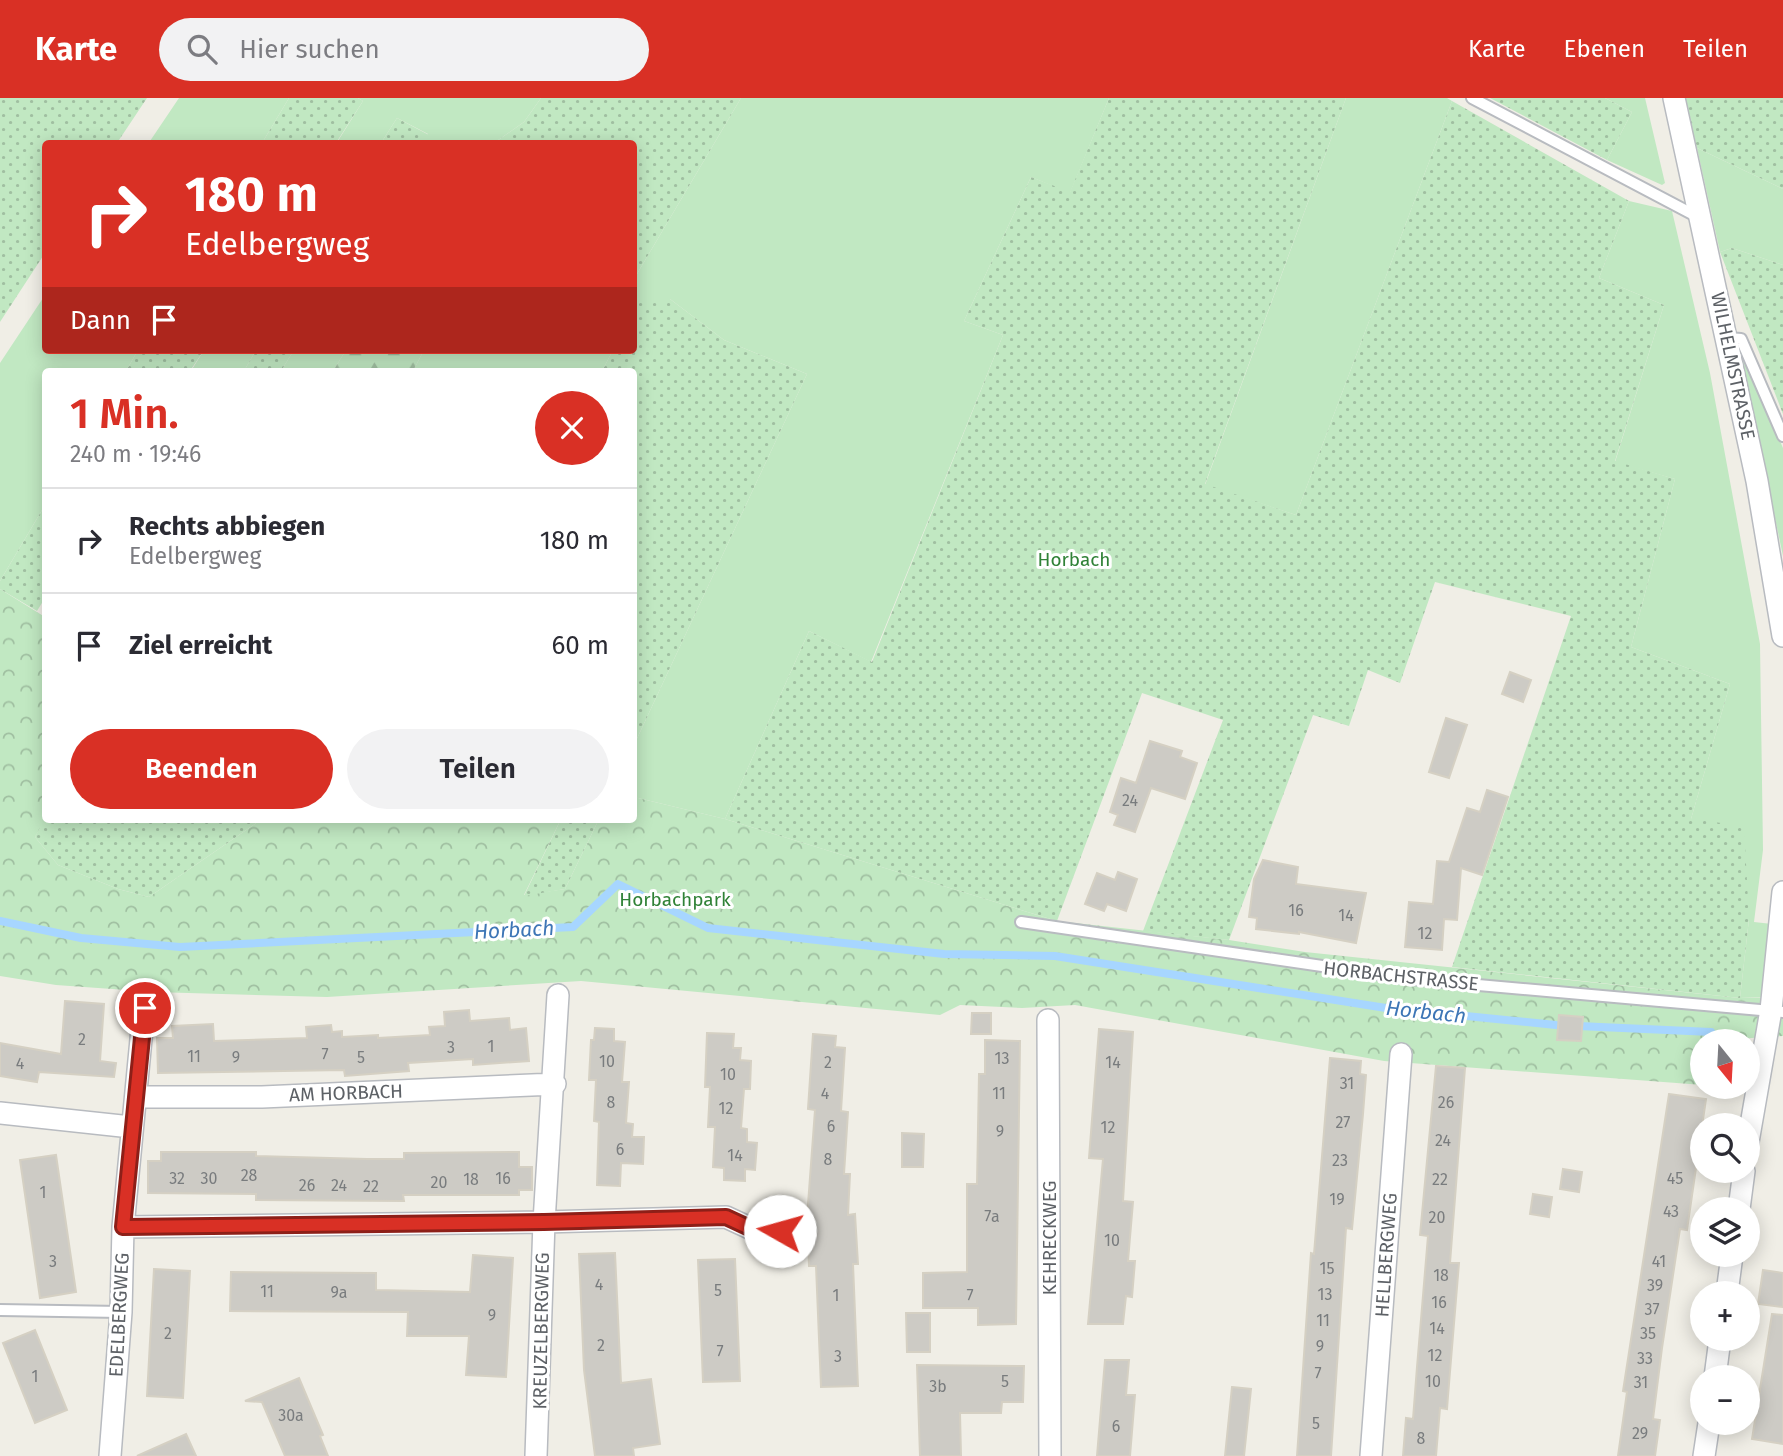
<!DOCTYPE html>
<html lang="de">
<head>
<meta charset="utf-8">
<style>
  body { margin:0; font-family:"Fira Sans",sans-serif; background:#f2f2f3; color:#2b2b33; height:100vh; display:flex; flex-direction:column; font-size:26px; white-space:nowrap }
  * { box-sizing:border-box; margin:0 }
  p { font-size:23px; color:#7c7c81 }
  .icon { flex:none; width:38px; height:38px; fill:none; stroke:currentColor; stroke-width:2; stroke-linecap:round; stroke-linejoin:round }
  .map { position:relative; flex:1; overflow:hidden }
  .side { position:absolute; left:42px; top:270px; width:595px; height:455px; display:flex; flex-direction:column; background:#fff; border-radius:7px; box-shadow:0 4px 18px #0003 }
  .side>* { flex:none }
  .banner { position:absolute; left:42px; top:42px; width:595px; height:214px; border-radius:7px; box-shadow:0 4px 18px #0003; background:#d93025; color:#fff; overflow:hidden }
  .needle { width:46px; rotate:162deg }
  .tools { position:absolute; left:1690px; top:931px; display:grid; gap:14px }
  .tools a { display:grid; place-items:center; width:70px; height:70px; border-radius:50%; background:#fff; box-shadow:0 4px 18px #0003; font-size:35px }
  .pin { position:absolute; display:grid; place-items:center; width:60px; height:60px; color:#fff; margin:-30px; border:4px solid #fff; border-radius:50%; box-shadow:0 2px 7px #0007 }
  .me { position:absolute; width:77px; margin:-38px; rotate:277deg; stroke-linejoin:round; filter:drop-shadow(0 0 5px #0008) }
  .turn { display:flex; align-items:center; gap:24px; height:147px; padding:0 28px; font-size:32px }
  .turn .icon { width:91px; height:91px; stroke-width:2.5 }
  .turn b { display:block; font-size:49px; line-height:60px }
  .then { display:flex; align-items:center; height:66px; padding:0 28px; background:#0003; gap:14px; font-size:26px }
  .round { display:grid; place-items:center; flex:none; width:74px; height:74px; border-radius:37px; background:#f2f2f3 }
  .head { display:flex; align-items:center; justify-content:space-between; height:119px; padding:0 28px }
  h1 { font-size:42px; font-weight:600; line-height:52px; color:#d93025 }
  .button { display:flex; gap:14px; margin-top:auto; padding:14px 28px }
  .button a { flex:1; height:80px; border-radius:42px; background:#d93025; color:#fff; font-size:28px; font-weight:600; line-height:80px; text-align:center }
  .button a+a { background:#f2f2f3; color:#2b2b33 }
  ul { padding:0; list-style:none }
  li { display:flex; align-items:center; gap:21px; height:105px; padding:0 28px; border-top:2px solid #e1e1e2 }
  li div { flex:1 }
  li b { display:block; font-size:26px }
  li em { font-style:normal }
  header { display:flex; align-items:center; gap:42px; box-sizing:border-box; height:98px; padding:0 35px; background:#d93025; color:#fff }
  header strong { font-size:33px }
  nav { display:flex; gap:38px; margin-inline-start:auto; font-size:24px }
  .search { width:490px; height:63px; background:#f2f2f3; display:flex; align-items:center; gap:18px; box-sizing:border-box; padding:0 24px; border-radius:38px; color:#7c7c81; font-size:26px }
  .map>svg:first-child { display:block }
  .grass { fill:#c1e8c2 }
  .forest { fill:url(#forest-firs) }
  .park { fill:url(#park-crowns) }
  .garden { fill:url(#garden-dots) }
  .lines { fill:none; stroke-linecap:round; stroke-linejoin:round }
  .stream { stroke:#a7d6ff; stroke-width:8 }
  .building { fill:#cdcbc5; stroke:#d5d0c3; stroke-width:2 }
  .lane-casing { stroke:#b8bbc0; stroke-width:14 }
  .street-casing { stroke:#b8bbc0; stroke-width:24 }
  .lane { stroke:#fff; stroke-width:10 }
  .street { stroke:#fff; stroke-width:21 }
  .route-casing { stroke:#8d1f18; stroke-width:18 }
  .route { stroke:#d93025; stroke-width:12 }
  .labels { text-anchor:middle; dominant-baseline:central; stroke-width:6; stroke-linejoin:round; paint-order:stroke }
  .number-label { font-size:16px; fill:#797c7e }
  .street-label { font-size:19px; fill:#5d6166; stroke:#fff }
  .park-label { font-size:19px; fill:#308237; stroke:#fff }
  .water-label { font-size:21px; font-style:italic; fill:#3e76b6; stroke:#fff }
</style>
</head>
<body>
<header>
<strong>Karte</strong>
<div class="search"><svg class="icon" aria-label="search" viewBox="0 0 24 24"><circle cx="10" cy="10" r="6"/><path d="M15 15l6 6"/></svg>Hier suchen</div>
<nav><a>Karte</a><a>Ebenen</a><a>Teilen</a></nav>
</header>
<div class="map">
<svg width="1783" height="1358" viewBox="0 0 1783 1358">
  <defs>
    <pattern id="forest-firs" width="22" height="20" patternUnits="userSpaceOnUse" patternTransform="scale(1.75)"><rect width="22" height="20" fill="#c1e8c2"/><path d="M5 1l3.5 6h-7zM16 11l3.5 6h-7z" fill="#a0bfa1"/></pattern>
    <pattern id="park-crowns" width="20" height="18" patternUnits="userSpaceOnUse" patternTransform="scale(1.75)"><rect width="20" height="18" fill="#c1e8c2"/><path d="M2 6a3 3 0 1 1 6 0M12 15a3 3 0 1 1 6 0" fill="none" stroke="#a0bfa1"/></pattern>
    <pattern id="garden-dots" width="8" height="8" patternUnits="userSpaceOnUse" patternTransform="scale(1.75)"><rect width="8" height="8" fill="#c1e8c2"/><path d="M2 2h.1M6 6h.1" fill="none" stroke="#a0bfa1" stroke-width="1.8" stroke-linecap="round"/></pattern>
  </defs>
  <rect width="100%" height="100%" fill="#f0eee6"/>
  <path class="grass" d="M 179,0 L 289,0 L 262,45 L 148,46 Z
    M 358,0 L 541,0 L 524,24 L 494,45 L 423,45 L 428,36 L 397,20 L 381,45 L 336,46 L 363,3 Z
    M 741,0 L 1109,0 L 1070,95 L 1031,79 L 964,223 L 1003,237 L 871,564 L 809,533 L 725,721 L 634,699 L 634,647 L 807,276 L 724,242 L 670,201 L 634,213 L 634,181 Z
    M 1346,0 L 1447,0 L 1452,3 L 1296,417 L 1205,387 Z
    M 1605,0 L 1645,0 L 1665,85 L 1662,87 L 1607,62 L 1632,14 Z
    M 1697,50 L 1783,91 L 1783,167 L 1732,150 L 1720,154 Z
    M 1629,103 L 1672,113 L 1710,275 L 1760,546 L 1763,752 L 1754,824 L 1772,826 L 1763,899 L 1740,900 L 1749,821 L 1691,721 L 1730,586 L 1631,549 L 1675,381 L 1615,364 L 1664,207 L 1599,180 Z
    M 45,197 L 46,252 L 138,252 L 126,273 L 46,273 L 45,407 L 0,483 L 0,265 Z
    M 204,252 L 256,252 L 244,273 L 191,273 Z
    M 294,252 L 346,252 L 333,273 L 281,273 Z
    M 424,252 L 613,252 L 602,273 L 413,273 Z
    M 1742,264 L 1746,264 L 1783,350 L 1783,458 Z"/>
  <path class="forest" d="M 346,252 L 424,252 L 413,273 L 333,273 Z"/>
  <path class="park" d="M 0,491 L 45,519 L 46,720 L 35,739 L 58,767 L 118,791 L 149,799 L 262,721 L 561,721 L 524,797 L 565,791 L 599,721 L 634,721 L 634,699 L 725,721 L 1057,823 L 1229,842 L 1305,854 L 1740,900 L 1783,899 L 1783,938 L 1703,943 L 1703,987 L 1384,963 L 1075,907 L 1022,910 L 960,907 L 940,917 L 581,883 L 327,899 L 154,894 L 56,887 L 0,878 Z"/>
  <path class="garden" d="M 0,0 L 147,0 L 117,45 L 46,46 L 45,155 L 0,224 Z
    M 289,0 L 358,0 L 363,3 L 336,45 L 262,45 Z
    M 541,0 L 741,0 L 634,181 L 634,46 L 494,45 L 524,24 Z
    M 1109,0 L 1346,0 L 1205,386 L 1296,417 L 1452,3 L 1629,103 L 1599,180 L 1664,207 L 1615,363 L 1675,381 L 1631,549 L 1730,586 L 1691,721 L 1744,728 L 1749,821 L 1740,900 L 1452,869 L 1571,518 L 1435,484 L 1400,585 L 1368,572 L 1349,628 L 1313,617 L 1229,842 L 1143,833 L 1223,622 L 1142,595 L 1057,823 L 725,721 L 809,533 L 872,564 L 1003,237 L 964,223 L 1031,79 L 1070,94 Z
    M 1490,0 L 1605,0 L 1632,14 L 1607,62 Z
    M 1684,0 L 1783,0 L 1783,91 L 1697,50 Z
    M 397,20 L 429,37 L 423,45 L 381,45 Z
    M 1732,150 L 1783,167 L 1783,316 L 1720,154 Z
    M 640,201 L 670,201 L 724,242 L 807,276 L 634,647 L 634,273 L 602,273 L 613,252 L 634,252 L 634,213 Z
    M 138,252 L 204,252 L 190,273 L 126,273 Z
    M 256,252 L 294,252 L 281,273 L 244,273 Z
    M 45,407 L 45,500 L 37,513 L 0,491 L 0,483 Z
    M 45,720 L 46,721 L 262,721 L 149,799 L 118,791 L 58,767 L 35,739 Z
    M 561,721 L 599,721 L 565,791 L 524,798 Z"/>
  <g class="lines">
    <path class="stream" d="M 0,823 L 81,840 L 180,849 L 573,829 L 618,786 L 708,830 L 944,856 L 1055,858 L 1386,910 L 1556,927 L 1711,934"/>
  </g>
  <path class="building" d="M 1510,574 L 1531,582 L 1523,604 L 1502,596 Z
    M 1446,620 L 1467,627 L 1449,680 L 1429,674 Z
    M 1150,643 L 1182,653 L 1180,659 L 1197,665 L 1185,701 L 1151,690 L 1135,734 L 1114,727 L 1118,717 L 1110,714 L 1121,680 L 1136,685 Z
    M 1487,692 L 1508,699 L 1482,777 L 1461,770 L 1457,822 L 1444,821 L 1442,852 L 1405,849 L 1409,804 L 1433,806 L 1437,763 L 1449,764 L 1467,710 L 1480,714 Z
    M 1263,762 L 1298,769 L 1296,786 L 1366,795 L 1356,845 L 1299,834 L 1299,836 L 1256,831 L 1257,820 L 1249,819 L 1254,781 Z
    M 1118,774 L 1137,781 L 1126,813 L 1107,806 L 1104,813 L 1085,806 L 1097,775 L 1115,782 Z
    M 65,903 L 104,906 L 100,963 L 116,965 L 114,979 L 39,974 L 37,984 L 0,978 L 0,945 L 61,956 Z
    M 469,912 L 470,923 L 509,920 L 510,932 L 526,930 L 529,963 L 473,967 L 473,961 L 408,965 L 409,973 L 345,978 L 344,972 L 158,975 L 157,940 L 173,940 L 172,928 L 213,926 L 214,943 L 307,940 L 306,929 L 331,927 L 332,934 L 342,933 L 342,939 L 378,937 L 378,940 L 430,937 L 429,929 L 445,928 L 444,914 Z
    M 972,915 L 991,915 L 991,936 L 971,936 Z
    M 1559,917 L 1583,919 L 1581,943 L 1557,942 Z
    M 595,930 L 614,931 L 614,943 L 625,944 L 622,984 L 629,984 L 626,1025 L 633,1026 L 632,1039 L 644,1039 L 643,1066 L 621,1065 L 620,1088 L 597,1087 L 599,1024 L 594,1023 L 596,982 L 589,982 L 591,942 L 594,942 Z
    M 1099,931 L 1133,934 L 1123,1103 L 1133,1104 L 1128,1163 L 1135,1163 L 1132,1199 L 1126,1198 L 1123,1226 L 1088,1226 L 1103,1061 L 1089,1060 Z
    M 707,935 L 734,936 L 733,950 L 741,950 L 740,962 L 751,963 L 750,991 L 744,991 L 741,1030 L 747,1031 L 747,1044 L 757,1045 L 755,1072 L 745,1071 L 745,1083 L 724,1082 L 724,1070 L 713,1069 L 715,1029 L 708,1029 L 710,989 L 705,989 Z
    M 813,936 L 836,938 L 835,949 L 845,950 L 841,1013 L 848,1014 L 844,1076 L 850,1076 L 848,1117 L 855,1116 L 858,1166 L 853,1166 L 858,1288 L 821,1289 L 816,1168 L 809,1168 L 807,1120 L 815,1012 L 808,1011 Z
    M 985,942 L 1020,943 L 1016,1226 L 978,1227 L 978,1210 L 923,1210 L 923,1175 L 967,1174 L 967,1086 L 977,1086 L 979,976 L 985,976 Z
    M 1330,960 L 1361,963 L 1360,976 L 1366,977 L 1363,1016 L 1352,1131 L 1346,1130 L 1331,1358 L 1297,1358 L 1311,1155 L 1314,1156 Z
    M 1436,968 L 1465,970 L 1450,1165 L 1459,1165 L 1448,1298 L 1447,1311 L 1440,1310 L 1436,1358 L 1403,1358 L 1406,1320 L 1413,1321 L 1417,1269 L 1428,1138 L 1420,1137 Z
    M 1669,996 L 1706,1001 L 1687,1132 L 1680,1131 L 1662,1250 L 1653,1321 L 1660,1322 L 1655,1358 L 1618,1358 L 1627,1294 L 1623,1293 Z
    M 902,1035 L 924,1036 L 923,1069 L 902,1069 Z
    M 161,1054 L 256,1054 L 256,1058 L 367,1061 L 404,1061 L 404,1055 L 519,1054 L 519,1069 L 532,1069 L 532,1092 L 519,1092 L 519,1097 L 403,1097 L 404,1103 L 256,1102 L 256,1096 L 148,1095 L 148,1063 L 161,1063 Z
    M 56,1057 L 76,1194 L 40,1200 L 20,1062 Z
    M 1563,1071 L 1582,1074 L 1579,1094 L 1560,1091 Z
    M 1533,1096 L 1552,1099 L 1549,1119 L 1530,1116 Z
    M 615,1155 L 621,1285 L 651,1281 L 660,1346 L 633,1350 L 634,1358 L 595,1358 L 584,1272 L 579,1156 Z
    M 473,1157 L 513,1160 L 506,1279 L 466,1277 L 469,1238 L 407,1238 L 408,1214 L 230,1213 L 231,1174 L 376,1175 L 376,1192 L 470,1194 Z
    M 735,1161 L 740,1283 L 703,1284 L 698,1162 Z
    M 154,1171 L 190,1173 L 183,1300 L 147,1298 Z
    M 1763,1172 L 1783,1175 L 1783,1209 L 1758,1206 Z
    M 906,1215 L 930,1215 L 930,1254 L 907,1254 Z
    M 1772,1216 L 1783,1217 L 1783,1346 L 1752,1341 Z
    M 35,1232 L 67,1312 L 35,1325 L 3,1245 Z
    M 1105,1262 L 1129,1262 L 1126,1297 L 1135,1297 L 1130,1358 L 1097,1358 Z
    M 917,1267 L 1024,1268 L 1023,1304 L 1002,1304 L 1001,1315 L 960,1315 L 961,1358 L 920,1358 Z
    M 299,1280 L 323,1337 L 320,1338 L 328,1358 L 285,1358 L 262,1304 L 245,1303 Z
    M 1232,1289 L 1251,1291 L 1244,1358 L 1225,1358 Z
    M 186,1336 L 196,1358 L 137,1358 Z"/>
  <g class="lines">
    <g class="lane-casing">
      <path id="lane" d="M 1472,0 L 1698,119
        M 1728,240 L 1741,241 L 1783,338
        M 1021,824 L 1411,881 L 1783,914
        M 0,1212 L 121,1214"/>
    </g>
    <g class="street-casing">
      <path id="street" d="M 1674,0 L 1757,383 L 1783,538
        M 1048,922 L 1050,1358
        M 138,999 L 262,999 L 555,986
        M 0,1015 L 131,1029
        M 1748,1044 L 1771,912 L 1783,794
        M 1739,1111 L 1744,1073
        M 123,1129 L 544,1124 L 726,1119 L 754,1132 L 780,1133
        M 1727,1195 L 1732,1157
        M 1715,1279 L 1720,1241
        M 110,1358 L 121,1214 L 123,1129 L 144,910
        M 536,1358 L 544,1124 L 558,897
        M 1371,1358 L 1401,956
        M 1704,1358 L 1709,1325"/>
    </g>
    <use href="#lane" class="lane"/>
    <use href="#street" class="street"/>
  </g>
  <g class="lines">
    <g class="route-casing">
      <path id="route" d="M 145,910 L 123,1129 L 544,1124 L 726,1119 L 754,1132 L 780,1133"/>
    </g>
    <use href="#route" class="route"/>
  </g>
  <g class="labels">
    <g class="number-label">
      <text x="1130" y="702">24</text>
      <text x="1296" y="812">16</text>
      <text x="1346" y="817">14</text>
      <text x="1425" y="835">12</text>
      <text x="82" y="941">2</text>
      <text x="491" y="948">1</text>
      <text x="451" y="949">3</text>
      <text x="325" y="956">7</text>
      <text x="194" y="958">11</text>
      <text x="236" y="959">9</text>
      <text x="361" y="959">5</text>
      <text x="1002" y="960">13</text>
      <text x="607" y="963">10</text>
      <text x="828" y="964">2</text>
      <text x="1113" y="964">14</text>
      <text x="20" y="965">4</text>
      <text x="728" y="976">10</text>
      <text x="1347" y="985">31</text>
      <text x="825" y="995">4</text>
      <text x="999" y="995">11</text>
      <text x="611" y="1004">8</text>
      <text x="1446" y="1004">26</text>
      <text x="726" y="1010">12</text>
      <text x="1343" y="1024">27</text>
      <text x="831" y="1028">6</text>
      <text x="1108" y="1029">12</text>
      <text x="1000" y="1033">9</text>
      <text x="1443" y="1042">24</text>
      <text x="620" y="1051">6</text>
      <text x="735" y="1057">14</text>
      <text x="828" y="1061">8</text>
      <text x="1340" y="1062">23</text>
      <text x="249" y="1077">28</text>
      <text x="177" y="1080">32</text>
      <text x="209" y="1080">30</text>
      <text x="503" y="1080">16</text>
      <text x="1675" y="1080">45</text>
      <text x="471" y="1081">18</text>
      <text x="1440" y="1081">22</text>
      <text x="439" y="1084">20</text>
      <text x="307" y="1087">26</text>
      <text x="339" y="1087">24</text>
      <text x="371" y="1088">22</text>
      <text x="43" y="1094">1</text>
      <text x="1337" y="1101">19</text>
      <text x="1671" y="1113">43</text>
      <text x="992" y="1118">7a</text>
      <text x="1437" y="1119">20</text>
      <text x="1112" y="1142">10</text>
      <text x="53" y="1163">3</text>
      <text x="1659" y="1163">41</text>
      <text x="1327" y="1170">15</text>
      <text x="1441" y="1177">18</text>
      <text x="599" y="1186">4</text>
      <text x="1655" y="1187">39</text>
      <text x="718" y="1192">5</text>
      <text x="267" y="1193">11</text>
      <text x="339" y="1194">9a</text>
      <text x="1325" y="1196">13</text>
      <text x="836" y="1197">1</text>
      <text x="970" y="1197">7</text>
      <text x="1439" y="1204">16</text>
      <text x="1652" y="1211">37</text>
      <text x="492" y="1217">9</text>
      <text x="1323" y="1222">11</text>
      <text x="1437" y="1230">14</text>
      <text x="168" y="1235">2</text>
      <text x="1648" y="1235">35</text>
      <text x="601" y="1247">2</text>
      <text x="1320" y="1248">9</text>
      <text x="720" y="1253">7</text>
      <text x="1435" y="1257">12</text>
      <text x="838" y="1258">3</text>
      <text x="1645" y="1260">33</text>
      <text x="1318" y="1275">7</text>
      <text x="35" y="1278">1</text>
      <text x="1005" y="1283">5</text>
      <text x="1433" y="1283">10</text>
      <text x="1641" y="1284">31</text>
      <text x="938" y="1288">3b</text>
      <text x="291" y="1317">30a</text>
      <text x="1316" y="1325">5</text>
      <text x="1116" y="1328">6</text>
      <text x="1640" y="1335">29</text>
      <text x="1421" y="1340">8</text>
    </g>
    <g class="street-label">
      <text transform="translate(1733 268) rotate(78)">WILHELMSTRASSE</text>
      <text transform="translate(1401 878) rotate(6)">HORBACHSTRASSE</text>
      <text transform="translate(346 995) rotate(-2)">AM HORBACH</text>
      <text transform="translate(1049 1140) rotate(-90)">KEHRECKWEG</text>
      <text transform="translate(1386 1157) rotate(-86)">HELLBERGWEG</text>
      <text transform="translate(119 1217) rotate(-87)">EDELBERGWEG</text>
      <text transform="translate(541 1233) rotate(-89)">KREUZELBERGWEG</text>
    </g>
    <g class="park-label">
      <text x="1074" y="461">Horbach</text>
      <text x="675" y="801">Horbachpark</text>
    </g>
    <g class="water-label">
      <text transform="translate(514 832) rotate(-3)">Horbach</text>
      <text transform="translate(1426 914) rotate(6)">Horbach</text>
    </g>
  </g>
</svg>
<div class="tools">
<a><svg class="needle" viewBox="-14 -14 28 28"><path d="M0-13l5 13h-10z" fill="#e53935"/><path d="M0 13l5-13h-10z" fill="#7c7c81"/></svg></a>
<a><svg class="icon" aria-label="search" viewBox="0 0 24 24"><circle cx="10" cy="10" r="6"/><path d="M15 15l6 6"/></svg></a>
<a><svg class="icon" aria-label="layers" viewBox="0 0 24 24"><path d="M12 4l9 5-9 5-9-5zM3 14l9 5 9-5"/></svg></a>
<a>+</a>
<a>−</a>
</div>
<div class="pin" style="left:145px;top:910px;background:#d93025"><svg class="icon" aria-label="arrive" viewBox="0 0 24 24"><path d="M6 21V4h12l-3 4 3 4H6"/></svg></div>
<svg class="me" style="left:780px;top:1133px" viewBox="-20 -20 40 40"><circle r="19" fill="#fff"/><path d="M0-13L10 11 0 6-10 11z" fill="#d93025"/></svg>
<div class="banner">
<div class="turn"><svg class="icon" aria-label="right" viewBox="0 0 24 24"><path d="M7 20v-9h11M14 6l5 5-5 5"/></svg><div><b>180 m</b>Edelbergweg</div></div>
<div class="then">Dann<svg class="icon" aria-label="arrive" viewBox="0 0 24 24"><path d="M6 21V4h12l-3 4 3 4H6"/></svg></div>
</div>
<section class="side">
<div class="head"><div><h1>1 Min.</h1><p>240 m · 19:46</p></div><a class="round" style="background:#d93025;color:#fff"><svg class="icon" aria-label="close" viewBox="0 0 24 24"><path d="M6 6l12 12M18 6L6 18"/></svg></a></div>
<ul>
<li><svg class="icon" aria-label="right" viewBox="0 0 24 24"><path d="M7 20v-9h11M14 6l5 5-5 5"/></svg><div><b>Rechts abbiegen</b><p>Edelbergweg</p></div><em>180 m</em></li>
<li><svg class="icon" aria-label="arrive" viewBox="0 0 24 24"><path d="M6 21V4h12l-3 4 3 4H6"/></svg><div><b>Ziel erreicht</b></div><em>60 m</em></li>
</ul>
<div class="button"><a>Beenden</a><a>Teilen</a></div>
</section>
</div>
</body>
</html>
